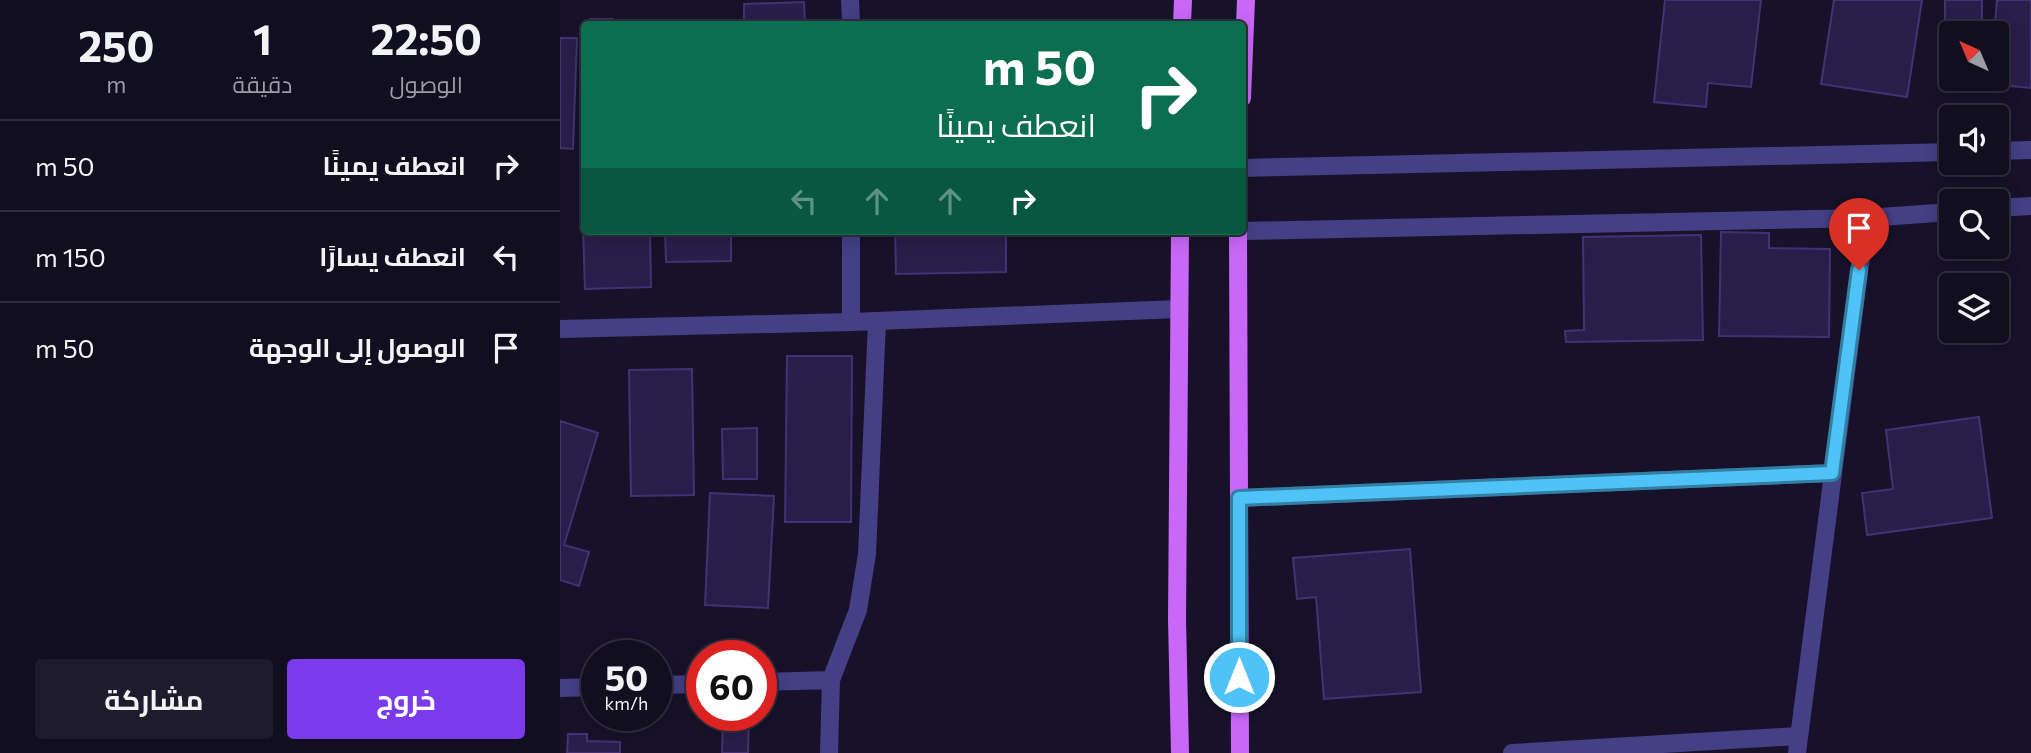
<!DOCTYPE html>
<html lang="ar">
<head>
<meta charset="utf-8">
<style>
  body { margin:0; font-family:Commissioner,Cairo,sans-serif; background:#1e1c2c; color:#f1f3f6; direction:rtl; height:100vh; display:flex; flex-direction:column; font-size:26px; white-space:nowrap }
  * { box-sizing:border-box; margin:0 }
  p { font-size:23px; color:#9c9ca4 }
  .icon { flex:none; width:38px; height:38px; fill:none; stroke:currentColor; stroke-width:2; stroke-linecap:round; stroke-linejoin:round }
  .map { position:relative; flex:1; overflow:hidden; direction:ltr }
  .details { display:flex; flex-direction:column; background:#110e1f; width:560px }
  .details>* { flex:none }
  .banner { position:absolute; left:21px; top:21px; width:665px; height:214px; border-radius:7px; box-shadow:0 4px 18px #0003,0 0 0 2px #302e3d; direction:rtl; background:#0b6e4f; color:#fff; overflow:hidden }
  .needle { width:46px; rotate:316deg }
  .controls { position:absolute; left:1379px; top:21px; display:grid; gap:14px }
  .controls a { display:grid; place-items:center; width:70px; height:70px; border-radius:7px; background:#110e1f; box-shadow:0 4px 18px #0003,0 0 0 2px #302e3d; font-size:35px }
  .speed { position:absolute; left:21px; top:640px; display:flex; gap:14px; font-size:35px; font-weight:700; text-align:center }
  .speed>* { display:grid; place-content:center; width:91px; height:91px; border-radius:50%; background:#110e1f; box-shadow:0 4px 18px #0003,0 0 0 2px #302e3d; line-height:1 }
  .speed small { font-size:18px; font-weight:400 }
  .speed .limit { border:10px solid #d22; background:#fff; color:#111 }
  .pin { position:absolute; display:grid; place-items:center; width:60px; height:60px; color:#fff; margin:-72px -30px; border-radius:50% 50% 50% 0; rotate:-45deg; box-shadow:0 0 7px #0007 }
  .pin .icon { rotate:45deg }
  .me { position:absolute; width:77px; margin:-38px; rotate:0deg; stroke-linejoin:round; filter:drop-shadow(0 0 5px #0008) }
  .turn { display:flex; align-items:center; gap:24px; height:147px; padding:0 35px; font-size:32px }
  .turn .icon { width:91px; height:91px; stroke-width:2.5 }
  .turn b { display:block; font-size:49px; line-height:60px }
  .lanes { display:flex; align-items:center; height:66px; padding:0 35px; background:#0003; justify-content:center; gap:35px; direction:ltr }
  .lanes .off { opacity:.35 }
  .eta { display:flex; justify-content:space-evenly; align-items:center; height:119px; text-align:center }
  .eta b { font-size:42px; font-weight:700; line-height:49px }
  .primary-button { display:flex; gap:14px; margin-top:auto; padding:14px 35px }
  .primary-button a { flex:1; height:80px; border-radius:7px; background:#7c3aed; color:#fff; font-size:28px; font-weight:700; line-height:80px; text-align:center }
  .primary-button a+a { background:#1e1c2c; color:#f1f3f6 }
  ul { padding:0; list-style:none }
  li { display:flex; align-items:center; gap:21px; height:91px; padding:0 35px; border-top:2px solid #302e3d }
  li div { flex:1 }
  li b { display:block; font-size:26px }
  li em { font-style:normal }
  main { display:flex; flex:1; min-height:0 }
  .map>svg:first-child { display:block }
  .building { fill:#291e49; stroke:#423274; stroke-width:2 }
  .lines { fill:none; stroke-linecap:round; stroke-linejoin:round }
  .street { stroke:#453f86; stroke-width:18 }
  .primary { stroke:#c967f9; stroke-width:18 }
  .route-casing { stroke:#337fa1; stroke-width:18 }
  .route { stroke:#4fc3f7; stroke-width:12 }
</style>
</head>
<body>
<main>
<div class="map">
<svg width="1471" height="753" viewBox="0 0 1471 753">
  <rect width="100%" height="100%" fill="#171229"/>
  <path class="building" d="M 1105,0 L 1201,0 L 1191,87 L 1148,83 L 1146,107 L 1094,102 Z
    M 1274,0 L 1362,0 L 1347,97 L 1261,84 Z
    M 1385,0 L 1422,0 L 1422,33 L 1391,33 L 1391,76 L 1385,76 Z
    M 1437,0 L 1471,0 L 1471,88 L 1429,84 L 1429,79 L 1437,79 L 1437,33 L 1434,33 Z
    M 244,2 L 245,24 L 184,24 L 184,4 Z
    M 30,19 L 53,19 L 53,24 L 30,24 Z
    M 99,21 L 170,21 L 170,24 L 99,24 Z
    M 0,38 L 17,38 L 13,149 L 0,148 Z
    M 20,138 L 24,138 L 24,231 L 90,231 L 91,287 L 25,289 Z
    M 105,231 L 171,231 L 171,261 L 106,262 Z
    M 335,231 L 446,231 L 446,272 L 336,274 Z
    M 1161,232 L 1209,233 L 1209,248 L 1270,249 L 1269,337 L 1159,336 Z
    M 1141,235 L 1143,340 L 1006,342 L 1005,331 L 1024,330 L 1023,237 Z
    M 227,356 L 292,356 L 291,522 L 225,522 Z
    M 132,369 L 134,495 L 71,496 L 69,370 Z
    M 1419,417 L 1432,518 L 1307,535 L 1302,493 L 1333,489 L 1326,430 Z
    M 0,421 L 38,433 L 4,545 L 29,552 L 19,586 L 0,580 Z
    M 197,428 L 197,479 L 163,479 L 162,429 Z
    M 150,493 L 214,496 L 208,608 L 145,605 Z
    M 850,549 L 861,692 L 764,699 L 756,597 L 737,599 L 733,558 Z
    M 163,716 L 189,716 L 188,753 L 162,753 Z
    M 8,734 L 27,734 L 27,741 L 60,742 L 60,753 L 7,753 Z"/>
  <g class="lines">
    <path class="street" d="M 290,0 L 291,24
      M 1437,151 L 1471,150
      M 682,168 L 1391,152
      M 1437,208 L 1471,206
      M 291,231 L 291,322
      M 682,231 L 1306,218 L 1391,212
      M 0,329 L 291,322 L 619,309
      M 679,498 L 1272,473
      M 201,682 L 271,680
      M 96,685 L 142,684
      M 0,688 L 37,687
      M 269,753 L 271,680 L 298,610 L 307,554 L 317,321
      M 952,753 L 1238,736
      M 1237,753 L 1306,218"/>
    <path class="primary" d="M 622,24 L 623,0
      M 682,98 L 686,0
      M 678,231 L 680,753
      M 620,753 L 617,619 L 620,231"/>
  </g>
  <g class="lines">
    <g class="route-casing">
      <path id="route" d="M 679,677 L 679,498 L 1272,473 L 1299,270"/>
    </g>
    <use href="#route" class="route"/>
  </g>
</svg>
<div class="controls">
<a><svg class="needle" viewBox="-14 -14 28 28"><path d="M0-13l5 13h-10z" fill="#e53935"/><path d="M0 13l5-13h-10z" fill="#9c9ca4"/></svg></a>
<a><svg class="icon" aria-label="sound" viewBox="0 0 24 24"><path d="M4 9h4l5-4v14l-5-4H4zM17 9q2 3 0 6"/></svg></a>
<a><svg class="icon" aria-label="search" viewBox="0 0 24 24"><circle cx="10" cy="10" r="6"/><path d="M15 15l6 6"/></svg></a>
<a><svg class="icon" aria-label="layers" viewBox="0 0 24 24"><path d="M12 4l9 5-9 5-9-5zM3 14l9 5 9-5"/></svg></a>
</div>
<div class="speed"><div>50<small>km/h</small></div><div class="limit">60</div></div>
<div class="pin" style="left:1299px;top:270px;background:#d93025"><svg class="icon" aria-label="arrive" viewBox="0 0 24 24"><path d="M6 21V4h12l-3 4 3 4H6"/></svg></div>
<svg class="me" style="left:679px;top:677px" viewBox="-20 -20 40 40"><circle r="17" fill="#4fc3f7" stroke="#fff" stroke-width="3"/><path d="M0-11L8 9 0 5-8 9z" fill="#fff"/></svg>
<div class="banner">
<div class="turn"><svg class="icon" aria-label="right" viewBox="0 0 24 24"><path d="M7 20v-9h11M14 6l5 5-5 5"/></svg><div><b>50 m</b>انعطف يمينًا</div></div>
<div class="lanes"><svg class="icon off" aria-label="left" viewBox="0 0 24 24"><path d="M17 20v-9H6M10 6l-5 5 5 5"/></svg><svg class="icon off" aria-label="ahead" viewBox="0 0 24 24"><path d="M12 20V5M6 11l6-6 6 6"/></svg><svg class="icon off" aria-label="ahead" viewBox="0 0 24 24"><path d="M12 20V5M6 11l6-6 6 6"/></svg><svg class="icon" aria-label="right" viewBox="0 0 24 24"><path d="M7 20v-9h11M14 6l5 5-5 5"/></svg></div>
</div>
</div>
<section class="details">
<div class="eta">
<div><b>22:50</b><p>الوصول</p></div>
<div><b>1</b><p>دقيقة</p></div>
<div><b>250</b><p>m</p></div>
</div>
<ul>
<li><svg class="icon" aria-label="right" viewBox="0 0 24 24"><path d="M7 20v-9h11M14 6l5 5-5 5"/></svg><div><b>انعطف يمينًا</b></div><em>50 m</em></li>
<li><svg class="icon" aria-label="left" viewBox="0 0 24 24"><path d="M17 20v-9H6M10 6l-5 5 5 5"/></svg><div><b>انعطف يسارًا</b></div><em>150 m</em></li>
<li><svg class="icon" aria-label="arrive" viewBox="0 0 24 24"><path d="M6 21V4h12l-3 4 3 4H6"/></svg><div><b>الوصول إلى الوجهة</b></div><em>50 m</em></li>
</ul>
<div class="primary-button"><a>خروج</a><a>مشاركة</a></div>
</section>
</main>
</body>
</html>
